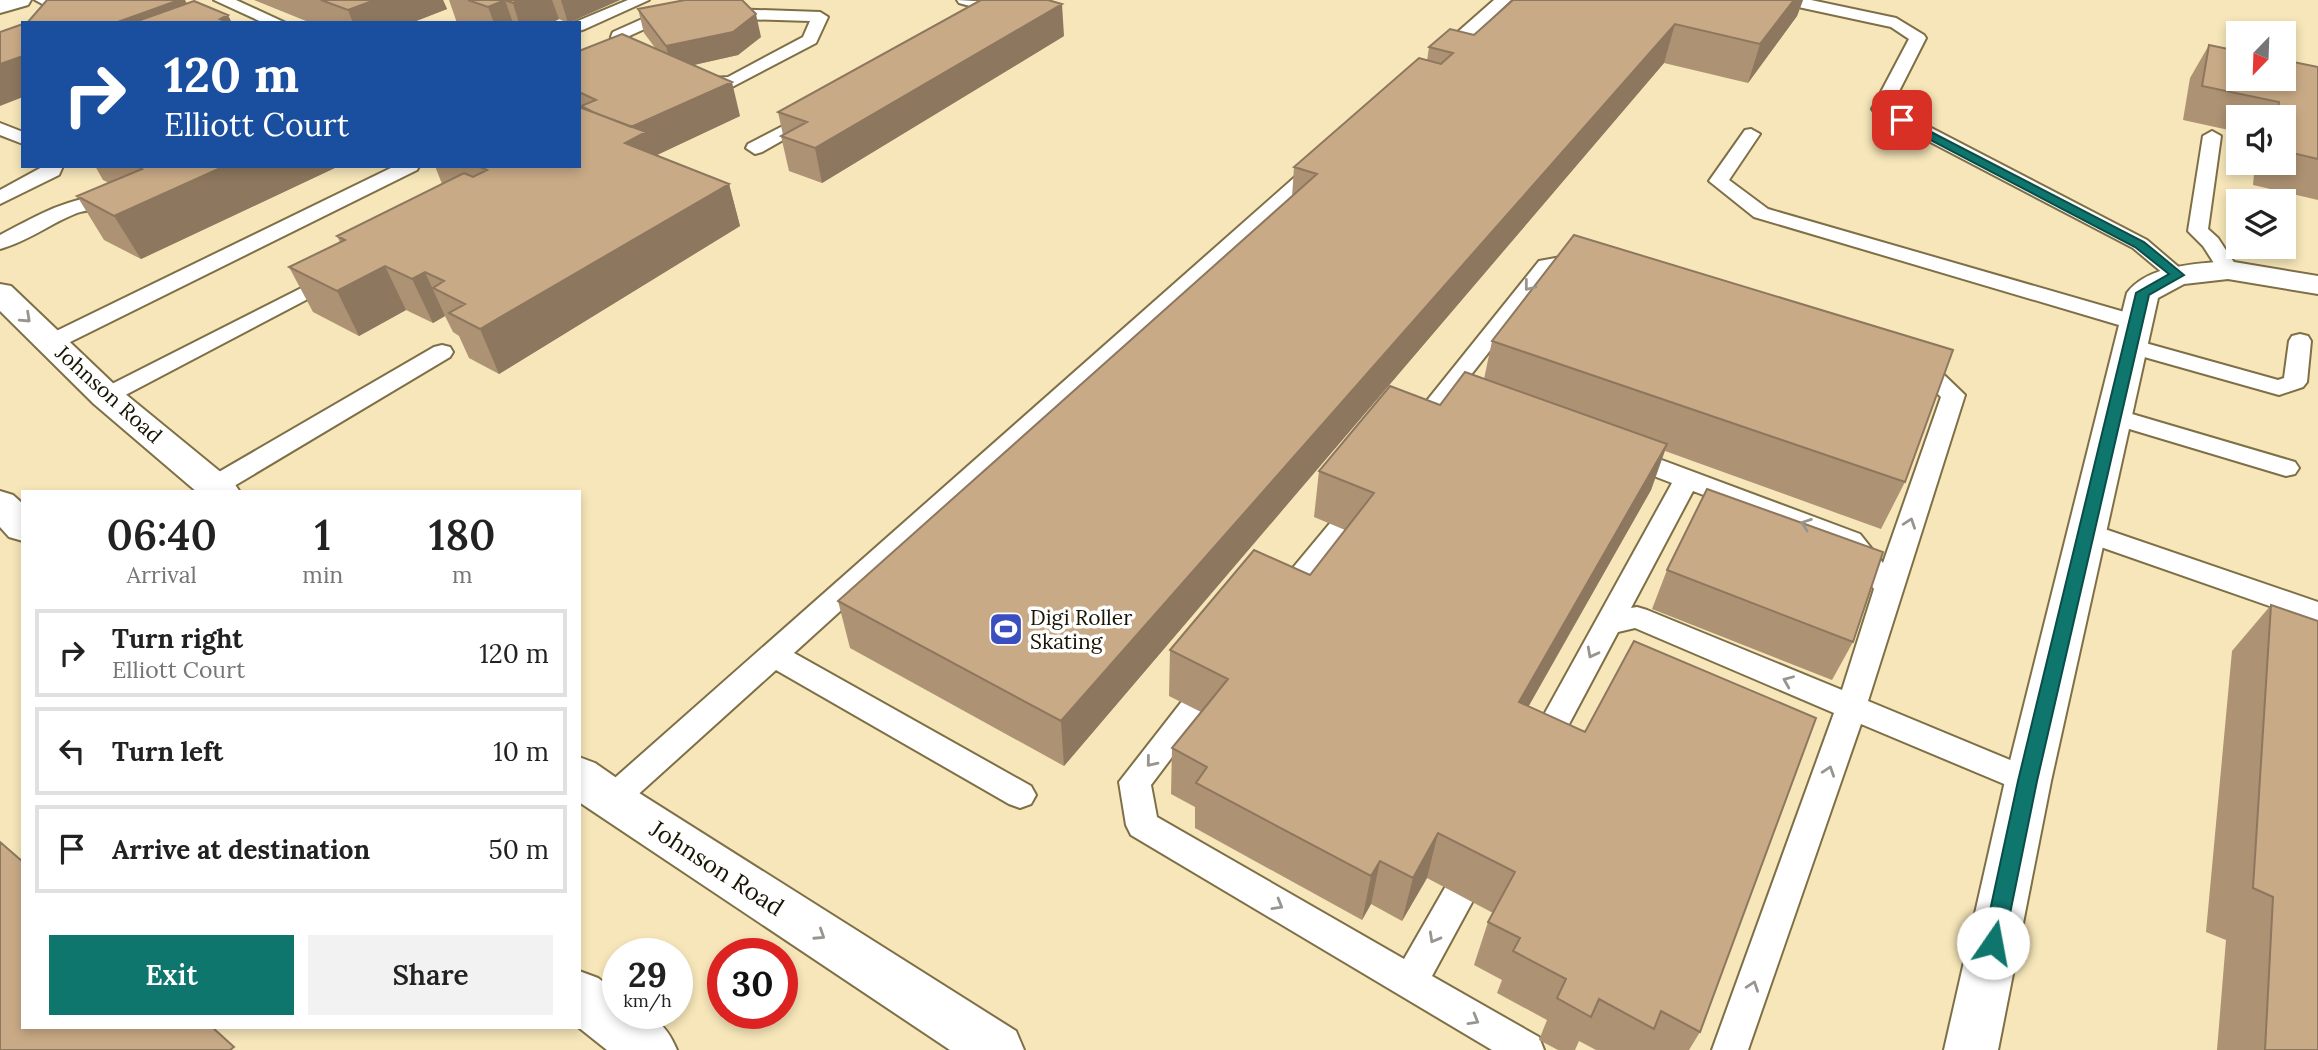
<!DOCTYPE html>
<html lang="en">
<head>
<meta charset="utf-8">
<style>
  body { margin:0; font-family:Lora,serif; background:#f2f2f2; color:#222; height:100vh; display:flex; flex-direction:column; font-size:26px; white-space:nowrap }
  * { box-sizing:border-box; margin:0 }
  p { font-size:23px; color:#767676 }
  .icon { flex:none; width:38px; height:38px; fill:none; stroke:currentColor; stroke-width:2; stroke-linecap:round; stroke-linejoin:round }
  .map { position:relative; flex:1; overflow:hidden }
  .panel { position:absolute; left:21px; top:490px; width:560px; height:539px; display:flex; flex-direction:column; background:#fff; border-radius:0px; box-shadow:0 4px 10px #0003 }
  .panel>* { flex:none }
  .hud { position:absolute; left:21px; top:21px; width:560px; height:147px; border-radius:0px; box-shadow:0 4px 10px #0003; background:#1a4fa0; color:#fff; overflow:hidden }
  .needle { width:46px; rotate:203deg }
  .fabs { position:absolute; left:2226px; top:21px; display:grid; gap:14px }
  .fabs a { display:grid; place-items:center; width:70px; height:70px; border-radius:0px; background:#fff; box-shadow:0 4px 10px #0003; font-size:35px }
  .speed { position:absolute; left:602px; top:938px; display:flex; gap:14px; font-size:35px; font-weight:700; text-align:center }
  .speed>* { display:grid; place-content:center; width:91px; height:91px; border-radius:50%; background:#fff; box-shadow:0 4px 10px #0003; line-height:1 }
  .speed small { font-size:18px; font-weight:400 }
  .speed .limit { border:10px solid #d22; background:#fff; color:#111 }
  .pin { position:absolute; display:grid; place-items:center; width:60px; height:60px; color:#fff; margin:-30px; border-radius:14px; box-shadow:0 4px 10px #0006 }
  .me { position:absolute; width:77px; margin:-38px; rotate:12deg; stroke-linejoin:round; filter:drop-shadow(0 0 5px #0008) }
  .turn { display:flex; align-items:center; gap:24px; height:147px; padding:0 28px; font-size:32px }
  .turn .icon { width:91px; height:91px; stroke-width:2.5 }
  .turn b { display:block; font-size:49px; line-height:60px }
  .eta { display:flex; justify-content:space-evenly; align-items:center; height:119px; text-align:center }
  .eta b { font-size:42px; font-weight:600; line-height:49px }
  .primary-button { display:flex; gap:14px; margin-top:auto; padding:14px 28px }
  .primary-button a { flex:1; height:80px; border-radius:0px; background:#0f766e; color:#fff; font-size:28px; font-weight:600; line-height:80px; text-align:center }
  .primary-button a+a { background:#f2f2f2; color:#222 }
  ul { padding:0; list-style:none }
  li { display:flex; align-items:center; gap:21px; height:88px; margin:0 14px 10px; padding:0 14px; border:4px solid #e0e0e0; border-radius:0px }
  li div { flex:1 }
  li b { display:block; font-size:26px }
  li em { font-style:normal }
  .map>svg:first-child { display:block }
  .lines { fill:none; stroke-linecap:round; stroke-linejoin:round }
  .lane-casing { stroke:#7e6f46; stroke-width:4 }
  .street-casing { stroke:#7e6f46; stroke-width:4 }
  .secondary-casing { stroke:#7e6f46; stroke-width:4 }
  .primary-casing { stroke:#7e6f46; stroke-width:4 }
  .lane { fill:#fff; fill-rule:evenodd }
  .street { fill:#fff; fill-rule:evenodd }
  .secondary { fill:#fff; fill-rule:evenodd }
  .primary { fill:#fff; fill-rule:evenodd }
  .wall { fill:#ad9273 }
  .shaded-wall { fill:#8d775e }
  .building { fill:#c9aa86; stroke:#8d775e; stroke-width:2 }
  .oneway { stroke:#98958e }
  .route { fill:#0f766e; stroke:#0a4d48; stroke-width:2 }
  .labels { text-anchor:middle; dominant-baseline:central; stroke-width:7; stroke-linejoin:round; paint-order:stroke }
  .street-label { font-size:21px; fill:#191404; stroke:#fff }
  .poi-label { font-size:21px; fill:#191404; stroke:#fff; text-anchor:start }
  .near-street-label { font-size:24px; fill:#191404; stroke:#fff }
</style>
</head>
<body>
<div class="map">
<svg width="2318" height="1050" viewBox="0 0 2318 1050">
  <rect width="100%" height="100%" fill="#f6e6b9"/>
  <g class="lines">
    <g class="lane-casing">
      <path id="lane" d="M 35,0 L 56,0 L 80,13 L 71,23 L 53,23 L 61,14 Z
        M 214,0 L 236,0 L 286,23 L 264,23 Z
        M 628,0 L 649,0 L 585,29 L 579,31 L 579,23 L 573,23 Z
        M 957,0 L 991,2 L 994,17 L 981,26 L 969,26 L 967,23 L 978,15 L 977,8 L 959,3 Z
        M 1494,0 L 1511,0 L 1447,60 L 1435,60 L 1433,56 L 1435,52 Z
        M 1781,0 L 1811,0 L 1896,18 L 1924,35 L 1926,38 L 1891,107 L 2147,240 L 2188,275 L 2184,279 L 2170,279 L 2133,248 L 1875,113 L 1872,109 L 1909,39 L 1891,27 L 1789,5 Z
        M 669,7 L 820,12 L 828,17 L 816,43 L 732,87 L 689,88 L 614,58 C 610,52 609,38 613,32 ZM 671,17 L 810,21 L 803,37 L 728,77 L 697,79 L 628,51 L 627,37 Z
        M 814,110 L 823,115 L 820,119 L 762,152 L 755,154 L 746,148 L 748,144 Z
        M 0,123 L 23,132 L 23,144 L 0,135 Z
        M 1751,129 L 1760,134 L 1729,180 L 1768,209 L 2145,318 L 2148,323 L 2145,328 L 2129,328 L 1754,217 L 1709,181 L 1745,130 Z
        M 2212,131 L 2221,136 L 2208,229 L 2218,238 L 2239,270 L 2235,274 L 2221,274 L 2203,246 L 2188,231 L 2203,136 Z
        M 1319,160 L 1326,162 L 1328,166 L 1326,170 L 794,653 L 1031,786 L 1036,795 L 1031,804 L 1020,808 L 1009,804 L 776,670 L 622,809 L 611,813 L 600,809 L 595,800 L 600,791 L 1312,162 Z
        M 44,166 L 63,166 L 59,175 L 0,204 L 0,190 Z
        M 395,166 L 419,166 L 417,170 L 60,347 L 44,347 L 41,342 L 44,337 Z
        M 102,196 L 121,201 L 124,205 L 121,209 C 106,213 92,207 77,213 C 51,223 27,242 0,249 L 0,235 C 33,218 64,199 102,196 Z
        M 1572,255 L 1594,262 L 1597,266 L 1594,270 L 1587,272 L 1571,267 L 1553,270 L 1445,408 L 1437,410 L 1429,408 L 1425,403 L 1429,398 L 1539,261 Z
        M 335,271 L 342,273 L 346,277 L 342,281 L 114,401 L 106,403 L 98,401 L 94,396 L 98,391 Z
        M 2300,334 L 2308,336 L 2311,341 L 2307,382 L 2303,387 L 2279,395 L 2123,351 L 2120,346 L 2123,341 L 2131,339 L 2278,380 L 2284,378 L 2289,341 L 2292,336 Z
        M 442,345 L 450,347 L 453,352 L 450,357 L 224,492 L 205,492 L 201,486 L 205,480 L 434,347 Z
        M 1910,363 L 1941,372 L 1965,395 L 1868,701 L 2039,772 L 2044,781 L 2039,790 L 2028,794 L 1861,724 L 1748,1050 L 1712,1050 L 1834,713 L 1635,628 L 1618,632 L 1551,758 L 1540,762 L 1529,758 L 1525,749 L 1672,483 L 1617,462 L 1614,456 L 1617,450 L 1626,448 L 1635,450 L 1860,534 L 1883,563 L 1941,397 L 1925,382 L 1902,375 L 1898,370 L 1902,365 ZM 1693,491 L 1842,548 L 1874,589 L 1842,690 L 1647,610 L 1637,607 L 1631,608 Z
        M 2115,409 L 2295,462 L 2299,468 L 2295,474 L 2286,476 L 2106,422 L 2103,417 L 2106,412 Z
        M 1340,519 L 1349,522 L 1353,528 L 1349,534 L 1292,607 L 1282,610 L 1272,607 L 1268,600 L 1272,593 L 1331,522 Z
        M 2087,523 L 2318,602 L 2318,623 L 2078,539 L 2074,532 L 2078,525 Z
        M 1194,696 L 1205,700 L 1209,708 L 1151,785 L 1157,817 L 1404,959 L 1447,884 L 1459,880 L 1471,884 L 1476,895 L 1432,976 L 1539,1037 L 1544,1050 L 1492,1050 L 1131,835 L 1126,825 L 1119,782 L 1183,700 Z"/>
    </g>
    <g class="street-casing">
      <path id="street" d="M 2228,261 L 2318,276 L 2318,294 L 2228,279 L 2184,284 L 2158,298 L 2051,781 L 1998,1050 L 1944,1050 L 2005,781 L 2127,293 C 2147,265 2197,264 2228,261 Z"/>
    </g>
    <g class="secondary-casing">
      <path id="secondary" d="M 0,284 L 11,286 L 118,388 L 234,483 L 240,492 L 197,492 L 94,404 L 0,311 Z
        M 0,491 L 13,495 L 23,504 L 23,541 L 9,537 L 0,527 Z
        M 579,757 L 595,763 L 628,786 L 1016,1031 L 1024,1050 L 950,1050 L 579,802 Z
        M 579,971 L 598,978 L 618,993 L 618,1013 C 650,1013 664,1019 677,1050 L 607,1050 L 578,1027 Z"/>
    </g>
    <g class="primary-casing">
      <path id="primary" d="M 0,0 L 31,0 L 28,5 L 0,13 Z"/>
    </g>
    <use href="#lane" class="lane"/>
    <use href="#street" class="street"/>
    <use href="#secondary" class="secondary"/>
    <use href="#primary" class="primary"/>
  </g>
  <path class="wall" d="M 254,0 L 443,0 L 447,9 L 411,23 L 311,23 Z
    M 449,0 L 620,0 L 568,23 L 559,19 L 551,23 L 457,23 Z
    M 1513,0 L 1803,0 L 1797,16 L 1748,83 L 1664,63 L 1064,766 L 850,648 L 838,601 L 1292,197 L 1294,167 L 1427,61 L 1429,47 L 1474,35 Z
    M 638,9 L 761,37 L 738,55 L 693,65 L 740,116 L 656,155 L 729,184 L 740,226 L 499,374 L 469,358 L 459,336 L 453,332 L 445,316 L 433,323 L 406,310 L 359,336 L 313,312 L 289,267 L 340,242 L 337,236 L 442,184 L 435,166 L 579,166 L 579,51 L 656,49 L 644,33 Z
    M 1064,36 L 822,183 L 789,171 L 781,136 L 783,135 L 778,112 Z
    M 2209,45 L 2318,67 L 2318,200 L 2253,185 L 2255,163 L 2284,163 L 2284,117 L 2238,117 L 2238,132 L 2183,120 L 2190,78 Z
    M 95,166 L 339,166 L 141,259 L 104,240 L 77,196 L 109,183 L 103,180 Z
    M 1492,341 L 1905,482 L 1881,529 L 1665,451 L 1651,490 L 1528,706 L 1700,1032 L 1689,1050 L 1596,1050 L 1579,1041 L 1575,1050 L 1558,1050 L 1539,1040 L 1547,1020 L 1497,993 L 1502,980 L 1474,965 L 1488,922 L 1493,913 L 1427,878 L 1402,921 L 1371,904 L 1362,920 L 1195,828 L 1195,807 L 1171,794 L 1172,748 L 1201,712 L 1169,696 L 1170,650 L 1310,575 L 1345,530 L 1314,517 L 1319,471 L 1440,405 L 1484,379 Z
    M 1667,570 L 1853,642 L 1832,680 L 1652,609 Z
    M 2271,605 L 2318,1050 L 2217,1050 L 2226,940 L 2206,932 L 2232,651 Z"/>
  <path class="shaded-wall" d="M 179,0 L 185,0 L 197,23 L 115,23 Z
    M 375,0 L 443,0 L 447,9 L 411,23 L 353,23 L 348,10 Z
    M 505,0 L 513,23 L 494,23 L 488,7 Z
    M 519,0 L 552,0 L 559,19 L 551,23 L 519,23 L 513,3 Z
    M 561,0 L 620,0 L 568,23 Z
    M 1794,0 L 1803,0 L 1797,16 L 1748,83 L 1760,44 Z
    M 1062,4 L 1064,36 L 822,183 L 815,148 Z
    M 756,14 L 761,37 L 738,55 L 672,70 L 666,46 Z
    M 228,15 L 232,23 L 220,19 Z
    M 1675,24 L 1664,63 L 1064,766 L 1061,721 Z
    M 23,56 L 23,97 L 0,106 L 0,64 Z
    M 732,82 L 740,116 L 653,157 L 625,143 L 627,129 Z
    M 225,166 L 339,166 L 141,259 L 114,216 Z
    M 729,184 L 740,226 L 499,374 L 480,329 Z
    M 385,266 L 406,310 L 359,336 L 337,291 Z
    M 425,272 L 445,316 L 433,323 L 412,279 Z
    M 1667,444 L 1651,490 L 1505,748 L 1519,702 Z
    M 1438,833 L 1427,878 L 1402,921 L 1413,878 Z
    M 1380,861 L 1371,904 L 1362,920 L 1371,876 Z"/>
  <path class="building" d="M 47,0 L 179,0 L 115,23 L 27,23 Z
    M 321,0 L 375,0 L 348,10 Z
    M 468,0 L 519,0 L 513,3 L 505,0 L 488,7 Z
    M 685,0 L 742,0 L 756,14 L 733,32 L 666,46 L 638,9 Z
    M 981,0 L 1048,0 L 1062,4 L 815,148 L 781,136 L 807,122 L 778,112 Z
    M 1513,0 L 1794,0 L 1760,44 L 1675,24 L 1061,721 L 838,601 L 1317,174 L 1294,167 L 1419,58 L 1441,64 L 1453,53 L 1429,47 L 1450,29 L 1474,35 Z
    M 194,1 L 228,15 L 220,19 L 231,23 L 132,23 Z
    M 23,24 L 23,56 L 0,64 L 0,32 Z
    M 622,34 L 732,82 L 631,127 L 593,112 L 581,106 L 596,100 L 579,92 L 579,51 Z
    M 2209,45 L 2238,51 L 2238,79 L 2284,79 L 2284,60 L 2318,67 L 2318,159 L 2284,151 L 2284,117 L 2278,117 L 2279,102 L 2202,86 Z
    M 579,107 L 646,132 L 625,143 L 729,184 L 480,329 L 449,313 L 465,304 L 433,288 L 444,281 L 425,272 L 412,279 L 385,266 L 337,291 L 289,267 L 345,240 L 337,236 L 464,173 L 473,177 L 487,170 L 478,166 L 579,166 Z
    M 137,166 L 225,166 L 114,216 L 77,196 L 142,169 Z
    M 1574,235 L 1953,350 L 1905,482 L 1492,341 Z
    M 1465,372 L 1667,444 L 1519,702 L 1585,732 L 1634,641 L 1816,718 L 1700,1032 L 1661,1011 L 1654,1029 L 1599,999 L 1591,1017 L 1557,998 L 1566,979 L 1513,951 L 1520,938 L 1488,922 L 1515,872 L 1438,833 L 1413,878 L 1380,861 L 1371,876 L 1196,783 L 1207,767 L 1172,748 L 1228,679 L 1170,650 L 1254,550 L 1310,575 L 1374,493 L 1319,471 L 1390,386 L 1440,405 Z
    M 1707,489 L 1883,552 L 1853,642 L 1667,570 Z
    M 2271,605 L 2318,621 L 2318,1050 L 2265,1050 L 2273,897 L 2253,888 Z
    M 0,842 L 23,862 L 23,1027 L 212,1027 L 234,1047 L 230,1050 L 0,1050 Z"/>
  <defs><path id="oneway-chevron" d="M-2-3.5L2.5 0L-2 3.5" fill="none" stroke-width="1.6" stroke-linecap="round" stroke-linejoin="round" transform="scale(1.75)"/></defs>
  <g class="oneway">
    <use href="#oneway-chevron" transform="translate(1529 286) rotate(128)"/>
    <use href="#oneway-chevron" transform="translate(26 318) rotate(43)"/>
    <use href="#oneway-chevron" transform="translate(1910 523) rotate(-71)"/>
    <use href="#oneway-chevron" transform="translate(1806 524) rotate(-160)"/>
    <use href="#oneway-chevron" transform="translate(1592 653) rotate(118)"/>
    <use href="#oneway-chevron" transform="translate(1788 681) rotate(-157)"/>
    <use href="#oneway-chevron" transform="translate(1151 762) rotate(129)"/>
    <use href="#oneway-chevron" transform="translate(1829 771) rotate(-71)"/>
    <use href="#oneway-chevron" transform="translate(1278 905) rotate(30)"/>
    <use href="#oneway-chevron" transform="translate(820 935) rotate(33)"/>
    <use href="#oneway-chevron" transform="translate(1434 938) rotate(119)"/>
    <use href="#oneway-chevron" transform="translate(1753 986) rotate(-71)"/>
    <use href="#oneway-chevron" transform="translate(1474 1020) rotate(30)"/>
  </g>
  <path class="route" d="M 1902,117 L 2144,242 L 2184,275 L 2149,295 L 2037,781 L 2004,943 L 2001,949 L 1993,952 L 1986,949 L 1983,943 L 2018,781 L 2136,293 L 2169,274 L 2135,247 L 1898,123 L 1896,120 Z"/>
  <defs>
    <g id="stadium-square" transform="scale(1.75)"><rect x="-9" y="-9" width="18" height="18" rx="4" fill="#3a4ec0" stroke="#fff"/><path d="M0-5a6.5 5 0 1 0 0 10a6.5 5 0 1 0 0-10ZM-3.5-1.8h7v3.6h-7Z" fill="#fff"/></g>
  </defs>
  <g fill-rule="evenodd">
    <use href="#stadium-square" x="1006" y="629"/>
  </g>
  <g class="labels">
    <g class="street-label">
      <text transform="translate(109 394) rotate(42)">Johnson Road</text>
    </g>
    <g class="poi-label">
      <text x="1030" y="617">Digi Roller<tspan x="1030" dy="24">Skating</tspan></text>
    </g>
    <g class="near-street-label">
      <text transform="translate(717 868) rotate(33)">Johnson Road</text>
    </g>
  </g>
</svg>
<div class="fabs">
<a><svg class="needle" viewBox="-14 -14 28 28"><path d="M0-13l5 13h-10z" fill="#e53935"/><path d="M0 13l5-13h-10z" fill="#767676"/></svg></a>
<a><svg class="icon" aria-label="sound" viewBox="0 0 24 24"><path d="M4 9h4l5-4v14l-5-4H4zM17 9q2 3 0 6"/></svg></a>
<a><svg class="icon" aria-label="layers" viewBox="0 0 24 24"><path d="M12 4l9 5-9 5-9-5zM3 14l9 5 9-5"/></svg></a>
</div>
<div class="speed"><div>29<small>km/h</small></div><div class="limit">30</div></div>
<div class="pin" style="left:1902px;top:120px;background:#d93025"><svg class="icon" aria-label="arrive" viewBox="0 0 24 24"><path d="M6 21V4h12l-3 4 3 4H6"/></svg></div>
<svg class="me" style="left:1993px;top:943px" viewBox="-20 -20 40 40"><circle r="19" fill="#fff"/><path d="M0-13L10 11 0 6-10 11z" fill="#0f766e"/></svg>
<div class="hud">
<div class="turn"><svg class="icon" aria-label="right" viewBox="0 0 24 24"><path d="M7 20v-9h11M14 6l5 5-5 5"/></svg><div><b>120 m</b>Elliott Court</div></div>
</div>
<section class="panel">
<div class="eta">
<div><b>06:40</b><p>Arrival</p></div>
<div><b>1</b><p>min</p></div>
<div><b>180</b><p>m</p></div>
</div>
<ul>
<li><svg class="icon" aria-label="right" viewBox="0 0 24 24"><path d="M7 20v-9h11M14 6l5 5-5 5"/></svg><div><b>Turn right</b><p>Elliott Court</p></div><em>120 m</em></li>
<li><svg class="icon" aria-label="left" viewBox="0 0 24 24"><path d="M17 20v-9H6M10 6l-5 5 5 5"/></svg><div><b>Turn left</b></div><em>10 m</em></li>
<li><svg class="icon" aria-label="arrive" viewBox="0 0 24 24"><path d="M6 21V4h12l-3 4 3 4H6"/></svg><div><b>Arrive at destination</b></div><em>50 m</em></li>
</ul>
<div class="primary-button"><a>Exit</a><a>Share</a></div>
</section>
</div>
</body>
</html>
